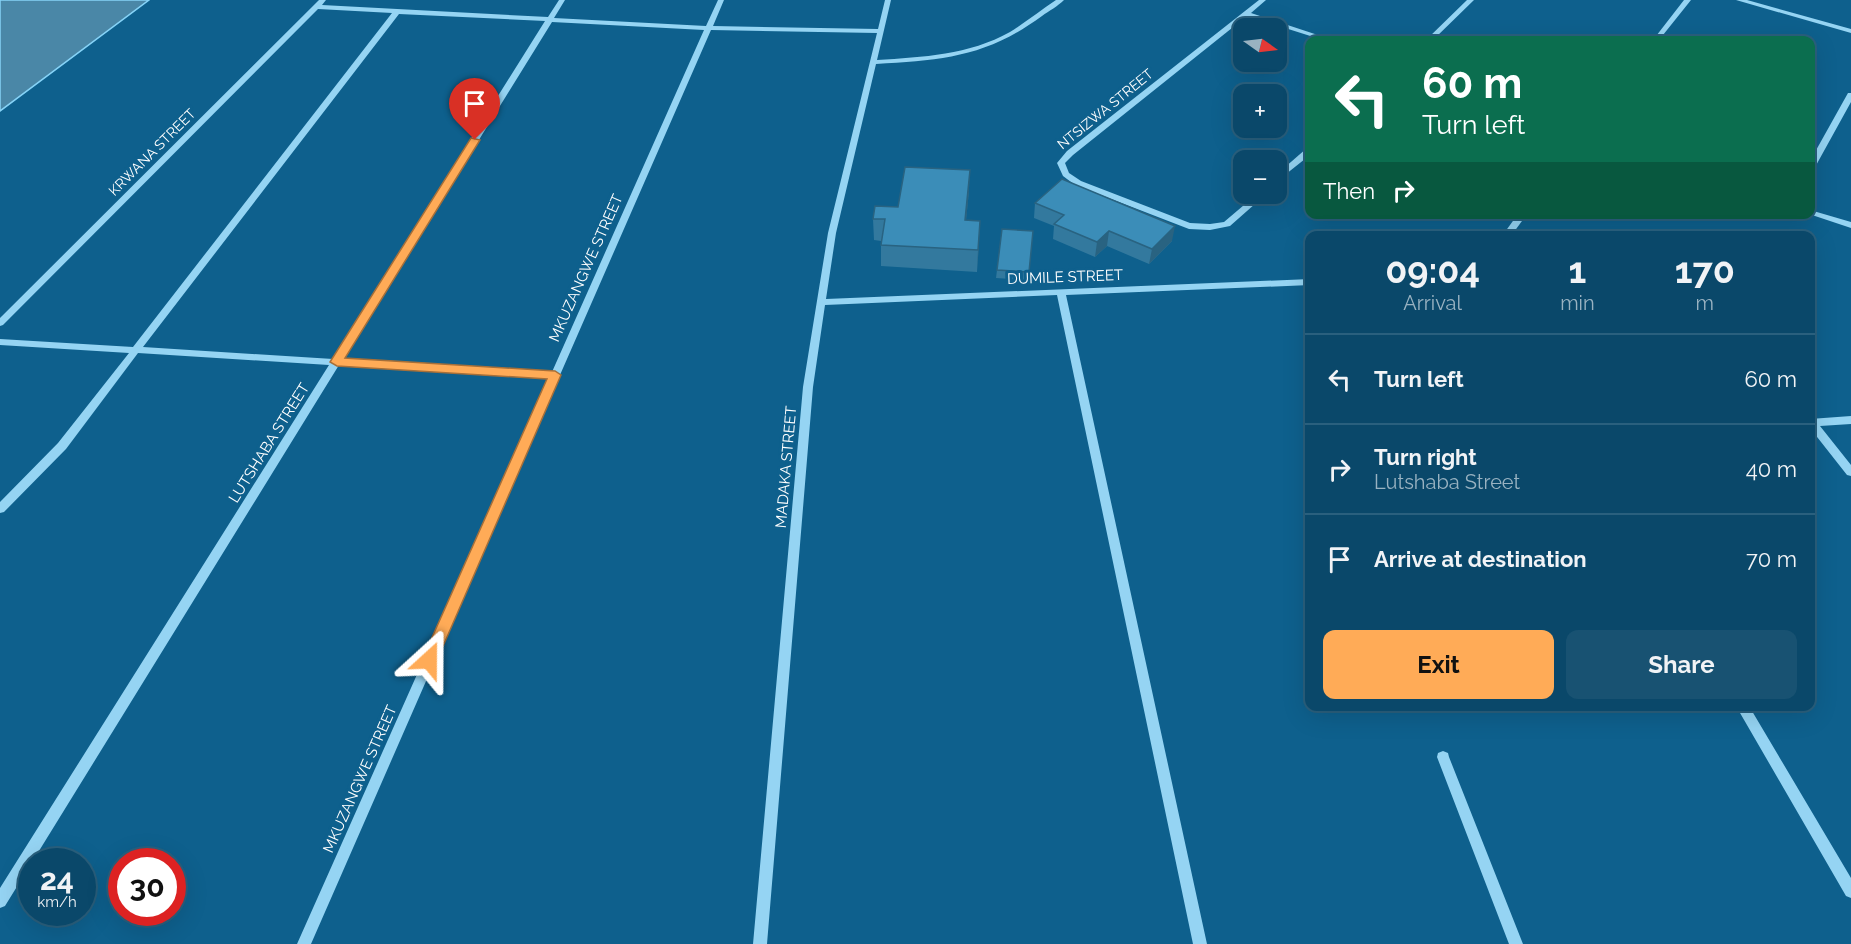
<!DOCTYPE html>
<html lang="en">
<head>
<meta charset="utf-8">
<style>
  body { margin:0; font-family:Raleway,sans-serif; background:#185272; color:#f1f3f6; height:100vh; display:flex; flex-direction:column; font-size:22px; white-space:nowrap }
  * { box-sizing:border-box; margin:0 }
  p { font-size:20px; color:#99b2c1 }
  .icon { flex:none; width:33px; height:33px; fill:none; stroke:currentColor; stroke-width:2; stroke-linecap:round; stroke-linejoin:round }
  .map { position:relative; flex:1; overflow:hidden }
  .side { position:absolute; left:1305px; top:231px; width:510px; height:480px; display:flex; flex-direction:column; background:#0a486a; border-radius:12px; box-shadow:0 6px 24px #0002,0 0 0 2px #2a607e }
  .side>* { flex:none }
  .top-card { position:absolute; left:1305px; top:36px; width:510px; height:183px; border-radius:12px; box-shadow:0 6px 24px #0002,0 0 0 2px #2a607e; background:#0b6e4f; color:#fff; overflow:hidden }
  .needle { width:39px; rotate:104deg }
  .tools { position:absolute; left:1233px; top:18px; display:grid; gap:12px }
  .tools a { display:grid; place-items:center; width:54px; height:54px; border-radius:12px; background:#0a486a; box-shadow:0 6px 24px #0002,0 0 0 2px #2a607e; font-size:30px }
  .speed { position:absolute; left:18px; top:848px; display:flex; gap:12px; font-size:30px; font-weight:700; text-align:center }
  .speed>* { display:grid; place-content:center; width:78px; height:78px; border-radius:50%; background:#0a486a; box-shadow:0 6px 24px #0002,0 0 0 2px #2a607e; line-height:1 }
  .speed small { font-size:15px; font-weight:400 }
  .speed .limit { border:9px solid #d22; background:#fff; color:#111 }
  .pin { position:absolute; display:grid; place-items:center; width:51px; height:51px; color:#fff; margin:-62px -26px; border-radius:50% 50% 50% 0; rotate:-45deg; box-shadow:0 0 6px #0007 }
  .pin .icon { rotate:45deg }
  .me { position:absolute; width:66px; margin:-33px; rotate:24deg; stroke-linejoin:round; filter:drop-shadow(0 0 4px #0008) }
  .turn { display:flex; align-items:center; gap:21px; height:126px; padding:0 18px; font-size:27px }
  .turn .icon { width:78px; height:78px; stroke-width:2.5 }
  .turn b { display:block; font-size:42px; line-height:51px }
  .then { display:flex; align-items:center; height:57px; padding:0 18px; background:#0003; gap:12px; font-size:22px }
  .eta { display:flex; justify-content:space-evenly; align-items:center; height:102px; text-align:center }
  .eta b { font-size:36px; font-weight:700; line-height:42px }
  .button { display:flex; gap:12px; margin-top:auto; padding:12px 18px }
  .button a { flex:1; height:69px; border-radius:12px; background:#ffab57; color:#111; font-size:24px; font-weight:700; line-height:69px; text-align:center }
  .button a+a { background:#185272; color:#f1f3f6 }
  ul { padding:0; list-style:none }
  li { display:flex; align-items:center; gap:18px; height:90px; padding:0 18px; border-top:2px solid #2a607e }
  li div { flex:1 }
  li b { display:block; font-size:22px }
  li em { font-style:normal }
  .map>svg:first-child { display:block }
  .water { fill:#4a87a7; stroke:#86d3f7; stroke-width:1.5 }
  .lines { fill:none; stroke-linecap:round; stroke-linejoin:round }
  .minor { fill:#95d4f3; fill-rule:evenodd }
  .wall { fill:#33799e }
  .shaded-wall { fill:#296381 }
  .building { fill:#3b8db8; stroke:#296381; stroke-width:1.5 }
  .route { fill:#ffab57; stroke:#a66f39; stroke-width:1.5 }
  .labels { text-anchor:middle; dominant-baseline:central; stroke-width:6; stroke-linejoin:round; paint-order:stroke }
  .far-street-label { font-size:14px; fill:#fff; stroke:#0e608d }
  .street-label { font-size:15px; fill:#fff; stroke:#0e608d }
</style>
</head>
<body>
<div class="map">
<svg width="1851" height="944" viewBox="0 0 1851 944">
  <rect width="100%" height="100%" fill="#0e608d"/>
  <path class="water" d="M 0,0 L 149,0 L 0,111 Z"/>
  <g class="lines">
    <path class="minor" d="M 319,0 L 326,0 L 322,5 L 548,17 L 559,0 L 565,0 L 554,18 L 706,26 L 718,0 L 724,0 L 713,26 L 878,29 L 885,0 L 891,0 L 877,60 C 923,57 969,55 1010,32 C 1026,22 1041,10 1056,0 L 1064,0 C 1058,6 1049,11 1042,16 C 986,57 943,60 876,64 L 836,233 L 826,299 L 1310,279 L 1310,285 L 1066,295 L 1207,944 L 1193,944 L 1057,295 L 825,305 L 813,387 L 767,944 L 753,944 L 803,387 L 828,233 L 877,33 L 711,30 L 311,944 L 297,944 L 549,378 L 339,365 L 5,906 L 0,908 L 0,888 L 329,365 L 138,353 L 66,449 L 4,512 L 0,513 L 0,502 L 58,443 L 129,353 L 0,345 L 0,339 L 133,347 L 392,13 L 318,9 L 3,325 L 0,326 L 0,318 ZM 399,14 L 545,21 L 333,359 L 143,347 ZM 552,22 L 704,30 L 552,372 L 343,359 Z
      M 1259,0 L 1266,0 L 1251,13 L 1333,40 L 1323,40 L 1247,16 L 1073,155 L 1065,163 L 1069,173 L 1081,181 L 1190,223 L 1210,224 L 1224,222 L 1257,194 L 1265,194 L 1264,196 L 1230,226 L 1210,230 L 1189,229 L 1075,185 L 1063,176 L 1057,163 L 1067,151 Z
      M 1467,0 L 1474,0 L 1433,40 L 1426,40 Z
      M 1684,0 L 1691,0 L 1659,40 L 1653,40 Z
      M 1736,0 L 1747,0 L 1851,29 L 1851,33 Z
      M 1848,93 L 1851,93 L 1851,102 L 1814,169 L 1810,171 L 1810,161 Z
      M 1307,148 L 1310,148 L 1310,155 L 1276,182 L 1276,175 Z
      M 1810,210 L 1851,222 L 1851,228 L 1809,214 Z
      M 1518,214 L 1527,214 L 1511,236 L 1502,236 Z
      M 1851,416 L 1851,424 L 1820,426 L 1851,465 L 1851,476 L 1847,475 L 1810,428 L 1810,419 Z
      M 1736,706 L 1749,706 L 1851,878 L 1851,898 L 1846,896 Z
      M 1443,751 L 1448,753 L 1449,757 L 1523,944 L 1509,944 L 1437,757 L 1438,753 Z"/>
  </g>
  <path class="wall" d="M 969,191 L 966,220 L 979,243 L 977,272 L 881,266 L 881,241 L 874,240 L 873,219 L 898,207 Z
    M 1035,203 L 1172,241 L 1149,264 L 1107,246 L 1095,257 L 1053,239 L 1054,226 L 1034,218 Z
    M 1033,231 L 1028,280 L 996,278 L 997,270 Z"/>
  <path class="shaded-wall" d="M 970,170 L 969,191 L 964,242 L 965,220 Z
    M 980,221 L 979,243 L 977,272 L 978,250 Z
    M 1175,226 L 1172,241 L 1149,264 L 1152,249 Z
    M 1109,231 L 1107,246 L 1095,257 L 1097,242 Z"/>
  <path class="building" d="M 905,167 L 970,170 L 965,220 L 980,221 L 978,250 L 881,245 L 885,219 L 873,219 L 875,206 L 898,207 Z
    M 1062,179 L 1175,226 L 1152,249 L 1109,231 L 1097,242 L 1054,224 L 1064,215 L 1035,203 Z
    M 1002,229 L 1033,231 L 1029,272 L 997,270 Z"/>
  <path class="route" d="M 471,138 L 480,140 L 345,358 L 555,371 L 561,375 L 437,660 L 435,664 L 429,666 L 424,664 L 422,660 L 547,379 L 337,366 L 330,362 Z"/>
  <g class="labels">
    <g class="far-street-label">
      <text transform="translate(1105 109) rotate(-39)">NTSIZWA STREET</text>
      <text transform="translate(152 152) rotate(-45)">KRWANA STREET</text>
    </g>
    <g class="street-label">
      <text transform="translate(586 268) rotate(-66)">MKUZANGWE STREET</text>
      <text transform="translate(1065 277) rotate(-2)">DUMILE STREET</text>
      <text transform="translate(269 443) rotate(-58)">LUTSHABA STREET</text>
      <text transform="translate(786 467) rotate(-85)">MADAKA STREET</text>
      <text transform="translate(360 779) rotate(-66)">MKUZANGWE STREET</text>
    </g>
  </g>
</svg>
<div class="tools">
<a><svg class="needle" viewBox="-14 -14 28 28"><path d="M0-13l5 13h-10z" fill="#e53935"/><path d="M0 13l5-13h-10z" fill="#99b2c1"/></svg></a>
<a>+</a>
<a>−</a>
</div>
<div class="speed"><div>24<small>km/h</small></div><div class="limit">30</div></div>
<div class="pin" style="left:475px;top:140px;background:#d93025"><svg class="icon" aria-label="arrive" viewBox="0 0 24 24"><path d="M6 21V4h12l-3 4 3 4H6"/></svg></div>
<svg class="me" style="left:429px;top:660px" viewBox="-20 -20 40 40"><path d="M0-17L14 15 0 8-14 15z" fill="#ffab57" stroke="#fff" stroke-width="4"/></svg>
<div class="top-card">
<div class="turn"><svg class="icon" aria-label="left" viewBox="0 0 24 24"><path d="M17 20v-9H6M10 6l-5 5 5 5"/></svg><div><b>60 m</b>Turn left</div></div>
<div class="then">Then<svg class="icon" aria-label="right" viewBox="0 0 24 24"><path d="M7 20v-9h11M14 6l5 5-5 5"/></svg></div>
</div>
<section class="side">
<div class="eta">
<div><b>09:04</b><p>Arrival</p></div>
<div><b>1</b><p>min</p></div>
<div><b>170</b><p>m</p></div>
</div>
<ul>
<li><svg class="icon" aria-label="left" viewBox="0 0 24 24"><path d="M17 20v-9H6M10 6l-5 5 5 5"/></svg><div><b>Turn left</b></div><em>60 m</em></li>
<li><svg class="icon" aria-label="right" viewBox="0 0 24 24"><path d="M7 20v-9h11M14 6l5 5-5 5"/></svg><div><b>Turn right</b><p>Lutshaba Street</p></div><em>40 m</em></li>
<li><svg class="icon" aria-label="arrive" viewBox="0 0 24 24"><path d="M6 21V4h12l-3 4 3 4H6"/></svg><div><b>Arrive at destination</b></div><em>70 m</em></li>
</ul>
<div class="button"><a>Exit</a><a>Share</a></div>
</section>
</div>
</body>
</html>
